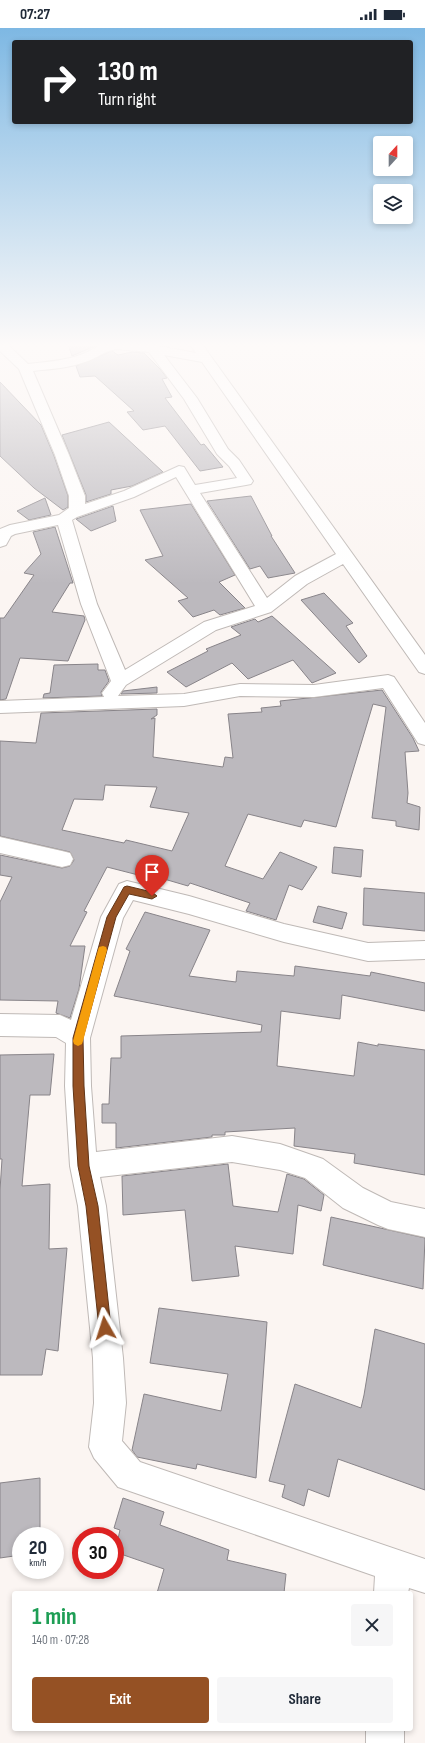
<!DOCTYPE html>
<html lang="en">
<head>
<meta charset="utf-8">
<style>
  body { margin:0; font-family:"Sofia Sans Condensed",sans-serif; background:#f6f6f7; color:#1f2937; height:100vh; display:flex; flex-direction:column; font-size:15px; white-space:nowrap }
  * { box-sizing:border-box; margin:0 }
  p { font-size:13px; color:#747a83 }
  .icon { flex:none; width:22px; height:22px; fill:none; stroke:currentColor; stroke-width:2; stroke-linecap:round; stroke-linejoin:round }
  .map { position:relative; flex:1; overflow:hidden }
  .details { position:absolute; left:12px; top:1563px; width:401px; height:140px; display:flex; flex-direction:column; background:#fff; border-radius:4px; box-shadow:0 2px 6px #0003 }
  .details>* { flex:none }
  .hud { position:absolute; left:12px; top:12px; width:401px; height:84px; border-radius:4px; box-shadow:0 2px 6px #0003; background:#202124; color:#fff; overflow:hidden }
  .needle { width:26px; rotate:21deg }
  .controls { position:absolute; left:373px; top:108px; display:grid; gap:8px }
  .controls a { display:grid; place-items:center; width:40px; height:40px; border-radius:4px; background:#fff; box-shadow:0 2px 6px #0003; font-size:20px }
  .speed { position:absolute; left:12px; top:1499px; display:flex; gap:8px; font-size:20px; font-weight:700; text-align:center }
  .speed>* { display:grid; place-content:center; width:52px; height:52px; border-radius:50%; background:#fff; box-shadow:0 2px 6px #0003; line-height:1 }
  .speed small { font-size:10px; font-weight:400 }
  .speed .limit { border:6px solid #d22; background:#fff; color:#111 }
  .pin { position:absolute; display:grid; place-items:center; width:34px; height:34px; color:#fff; margin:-41px -17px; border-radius:50% 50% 50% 0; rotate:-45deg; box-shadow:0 0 4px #0007 }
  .pin .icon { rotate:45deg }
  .me { position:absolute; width:44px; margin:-22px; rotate:354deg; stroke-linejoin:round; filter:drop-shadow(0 0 3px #0008) }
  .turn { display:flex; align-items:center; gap:14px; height:84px; padding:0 20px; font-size:18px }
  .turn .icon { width:52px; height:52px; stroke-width:2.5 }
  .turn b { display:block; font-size:28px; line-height:34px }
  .round { display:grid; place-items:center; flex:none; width:42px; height:42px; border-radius:4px; background:#f6f6f7 }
  .summary { display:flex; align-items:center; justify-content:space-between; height:68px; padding:0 20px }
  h1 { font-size:24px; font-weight:700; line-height:30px; color:#1e9e55 }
  .action { display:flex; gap:8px; margin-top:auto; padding:8px 20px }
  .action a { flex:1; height:46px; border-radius:4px; background:#955124; color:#fff; font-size:16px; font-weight:700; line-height:46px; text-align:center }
  .action a+a { background:#f6f6f7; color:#1f2937 }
  .status { display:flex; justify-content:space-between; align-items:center; height:28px; padding:0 20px; background:#fff; direction:ltr }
  .status svg { height:11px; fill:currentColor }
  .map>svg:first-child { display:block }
  .building { fill:#bcb9be; stroke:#888489; fill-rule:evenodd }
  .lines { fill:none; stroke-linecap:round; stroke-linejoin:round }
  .street-casing { stroke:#bfb9b6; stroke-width:2 }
  .street { fill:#fff; fill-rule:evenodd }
  .route { fill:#955124; stroke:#613517 }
  .slow { fill:#f59e0b }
</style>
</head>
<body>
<div class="status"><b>07:27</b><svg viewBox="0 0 49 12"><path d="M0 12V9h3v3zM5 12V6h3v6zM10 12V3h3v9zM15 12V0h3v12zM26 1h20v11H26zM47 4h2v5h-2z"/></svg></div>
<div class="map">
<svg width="425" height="1715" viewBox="0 0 425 1715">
  <rect width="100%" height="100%" fill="#fbf5f2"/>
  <path class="building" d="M 68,316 L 100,316 L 72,328 Z
    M 112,323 L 118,327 L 132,324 L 144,325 L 160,341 L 167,350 L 162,351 L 172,369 L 165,370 L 201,417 L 204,416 L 223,439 L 200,443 L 165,398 L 143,402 L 127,384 L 134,383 L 95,348 L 80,349 L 76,338 Z
    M 0,354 L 41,397 L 54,428 L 68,468 L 68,479 L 63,482 L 34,460 L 0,428 Z
    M 109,394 L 163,444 L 132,458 L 111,462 L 111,466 L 86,474 L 86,467 L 62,407 Z
    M 251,468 L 272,508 L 271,508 L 295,545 L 268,550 L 260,538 L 250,541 L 207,473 Z
    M 45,470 L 51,487 L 29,492 L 17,483 Z
    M 191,476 L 235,547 L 219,554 L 245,580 L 220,587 L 214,582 L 193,589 L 178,573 L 188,570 L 145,532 L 163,528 L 140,482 Z
    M 113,478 L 116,493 L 91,503 L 76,491 Z
    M 55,499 L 73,555 L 70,555 L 52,584 L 84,588 L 85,592 L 68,633 L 20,630 L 6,671 L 0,672 L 0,590 L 4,590 L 34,547 L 24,545 L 41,526 L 33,504 Z
    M 324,565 L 353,595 L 346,598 L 367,628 L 359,635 L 301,572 Z
    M 272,588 L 336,645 L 312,655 L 293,632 L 248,651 L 232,635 L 186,659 L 167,644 L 208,623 L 206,621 L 241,607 L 231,599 L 255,591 L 258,594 Z
    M 98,636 L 98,642 L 105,642 L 109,653 L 101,664 L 102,668 L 43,670 L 44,666 L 50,665 L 54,637 Z
    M 157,659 L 157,665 L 121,666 L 123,663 Z
    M 382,662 L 413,710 L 419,723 L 405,724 L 408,765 L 407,775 L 420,779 L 419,802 L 396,798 L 396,793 L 372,790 L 386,679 L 373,676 L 336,799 L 304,792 L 301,799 L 248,786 L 225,838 L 263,851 L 280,824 L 317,839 L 302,862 L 289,857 L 276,892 L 246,883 L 250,875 L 190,855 L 188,858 L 147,846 L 146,849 L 107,839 L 84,883 L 87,884 L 70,918 L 85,918 L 79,961 L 70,990 L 56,985 L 58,973 L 0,972 L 0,874 L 12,849 L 0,847 L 0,827 L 62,840 L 70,838 L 74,832 L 70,824 L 0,808 L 0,713 L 36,715 L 41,685 L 157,681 L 157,687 L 151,691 L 155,690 L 153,729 L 223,739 L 225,729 L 233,730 L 228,686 L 262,684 L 261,680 L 281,678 L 280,673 ZM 105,757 L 157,759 L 150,779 L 189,785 L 172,823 L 126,812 L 124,815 L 62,802 L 74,771 L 103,772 Z
    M 334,819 L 363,822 L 361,849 L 332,845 Z
    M 364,860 L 425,865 L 425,903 L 363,897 Z
    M 318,878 L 347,885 L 342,901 L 313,894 Z
    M 145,884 L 210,902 L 189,948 L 236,954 L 237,943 L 294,948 L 295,938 L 370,948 L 371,944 L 425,955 L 425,983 L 342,967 L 340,991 L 281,983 L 277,1038 L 354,1048 L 358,1014 L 378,1018 L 378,1016 L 425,1022 L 425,1147 L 354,1135 L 355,1126 L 294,1118 L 295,1100 L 225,1104 L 225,1107 L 212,1107 L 212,1109 L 116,1120 L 116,1095 L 102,1095 L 102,1076 L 109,1076 L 111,1030 L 121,1030 L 121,1008 L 261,1004 L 262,997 L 114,968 L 130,923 L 126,921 Z
    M 54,1026 L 50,1067 L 30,1067 L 22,1158 L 50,1156 L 49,1221 L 67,1220 L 58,1323 L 46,1321 L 42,1347 L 0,1347 L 0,1162 L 2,1131 L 0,1131 L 0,1027 Z
    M 228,1136 L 233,1178 L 278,1184 L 287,1146 L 304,1151 L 324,1167 L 321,1183 L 298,1177 L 293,1226 L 235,1218 L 239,1248 L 192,1253 L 185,1182 L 123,1187 L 122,1148 Z
    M 331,1189 L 425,1210 L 423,1261 L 323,1237 Z
    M 159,1280 L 267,1294 L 256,1450 L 197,1436 L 196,1441 L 137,1429 L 132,1422 L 144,1366 L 221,1383 L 228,1346 L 150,1335 Z
    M 375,1301 L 425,1316 L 425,1462 L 338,1431 L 329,1469 L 308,1461 L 304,1478 L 282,1469 L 285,1457 L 269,1453 L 295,1356 L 361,1380 L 364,1367 Z
    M 40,1450 L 40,1508 L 21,1508 L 21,1527 L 0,1530 L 0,1455 Z
    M 123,1470 L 164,1484 L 160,1497 L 229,1522 L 227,1532 L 286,1546 L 284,1565 L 157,1565 L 164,1541 L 115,1524 L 120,1502 L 114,1500 Z"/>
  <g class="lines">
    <g class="street-casing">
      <path id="street" d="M 0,316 L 7,316 L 28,336 C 45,334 62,333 77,328 C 88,325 96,318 106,316 L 153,317 L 196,325 L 190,316 L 202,316 L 425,627 L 425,646 L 419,644 L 343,536 L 307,556 L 271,584 L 216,602 L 126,657 L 118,668 L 184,666 L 240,656 L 314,657 L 388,647 L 394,649 L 425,695 L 425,717 L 418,715 L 383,660 L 314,669 L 240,668 L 184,678 L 0,685 L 0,673 L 104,669 L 102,665 L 111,653 L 81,576 L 58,497 L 15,506 L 11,508 L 6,517 L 0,519 L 0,501 L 10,497 L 59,487 L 69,480 L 69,468 L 55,427 L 19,341 L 0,323 ZM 116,321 L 149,324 L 184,371 L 217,426 L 229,438 L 237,450 L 195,457 L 184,439 L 179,438 L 124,463 L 85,476 L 85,468 L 69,427 L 33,343 C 51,341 70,340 88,333 C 98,329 105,323 116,321 ZM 164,327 L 202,334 L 336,526 L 295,548 L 267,570 L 200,465 L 246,457 L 251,456 L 253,453 L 239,432 L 228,421 L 197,370 ZM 176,449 L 255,578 L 204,594 L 125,642 L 97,576 L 72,492 L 77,489 L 134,469 Z
        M 0,809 L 62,823 L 70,825 L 73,831 L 70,837 L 62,839 L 0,825 Z
        M 127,853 L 189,868 L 284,896 L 368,915 L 425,913 L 425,931 L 368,933 L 284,914 L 189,886 L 133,872 L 123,890 L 90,1010 L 91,1058 L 96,1124 L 232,1108 L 280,1116 L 323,1131 L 363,1160 L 391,1174 L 425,1181 L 425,1209 L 388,1201 L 378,1197 L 343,1180 L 305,1150 L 280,1142 L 232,1134 L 100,1149 L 106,1178 L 123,1330 L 126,1375 L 122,1413 L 140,1434 L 425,1531 L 425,1565 L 409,1560 L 408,1565 L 374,1565 L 375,1548 L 118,1459 L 94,1430 L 89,1419 L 94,1375 L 93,1330 L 78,1178 L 70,1138 L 65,1058 L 66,1015 L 56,1009 L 0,1008 L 0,986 L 60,987 L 71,992 L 101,889 L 119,856 Z
        M 366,1701 L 404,1701 L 404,1715 L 366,1715 Z"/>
    </g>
    <use href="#street" class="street"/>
  </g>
  <linearGradient id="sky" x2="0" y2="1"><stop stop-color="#7eb8e3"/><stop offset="0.57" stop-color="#fdfaf9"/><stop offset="1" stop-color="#fdfaf9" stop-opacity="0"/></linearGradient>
  <rect width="425" height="556" fill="url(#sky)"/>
  <path class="route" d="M 127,858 L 152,864 L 157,868 L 152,871 L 129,866 L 116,889 L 83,1010 L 84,1058 L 89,1138 L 98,1178 L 111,1300 L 109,1304 L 105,1306 L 101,1304 L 99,1300 L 86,1178 L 78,1138 L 73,1058 L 73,1010 L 107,889 L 124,859 Z"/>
  <path class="slow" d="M 103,918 L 106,919 L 107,922 L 83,1013 L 82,1016 L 78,1018 L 74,1016 L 73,1013 L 98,922 L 99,919 Z"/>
</svg>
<div class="controls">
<a><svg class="needle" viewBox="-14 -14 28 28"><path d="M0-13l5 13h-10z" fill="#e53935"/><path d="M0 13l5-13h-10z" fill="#747a83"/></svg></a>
<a><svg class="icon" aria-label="layers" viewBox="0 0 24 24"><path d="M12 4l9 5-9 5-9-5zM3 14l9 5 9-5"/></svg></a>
</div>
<div class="speed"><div>20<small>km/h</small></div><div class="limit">30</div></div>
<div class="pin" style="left:152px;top:868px;background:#d93025"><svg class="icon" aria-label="arrive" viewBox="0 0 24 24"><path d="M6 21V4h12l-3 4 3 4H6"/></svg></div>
<svg class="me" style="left:105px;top:1300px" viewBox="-20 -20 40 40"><path d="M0-17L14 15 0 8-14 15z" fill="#955124" stroke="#fff" stroke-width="4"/></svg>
<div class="hud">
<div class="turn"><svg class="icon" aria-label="right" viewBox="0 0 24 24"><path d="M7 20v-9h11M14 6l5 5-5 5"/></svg><div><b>130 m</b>Turn right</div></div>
</div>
<section class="details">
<div class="summary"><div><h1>1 min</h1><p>140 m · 07:28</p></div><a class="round"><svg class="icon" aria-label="close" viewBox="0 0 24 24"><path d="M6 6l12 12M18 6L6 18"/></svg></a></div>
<div class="action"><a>Exit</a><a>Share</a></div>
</section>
</div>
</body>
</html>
